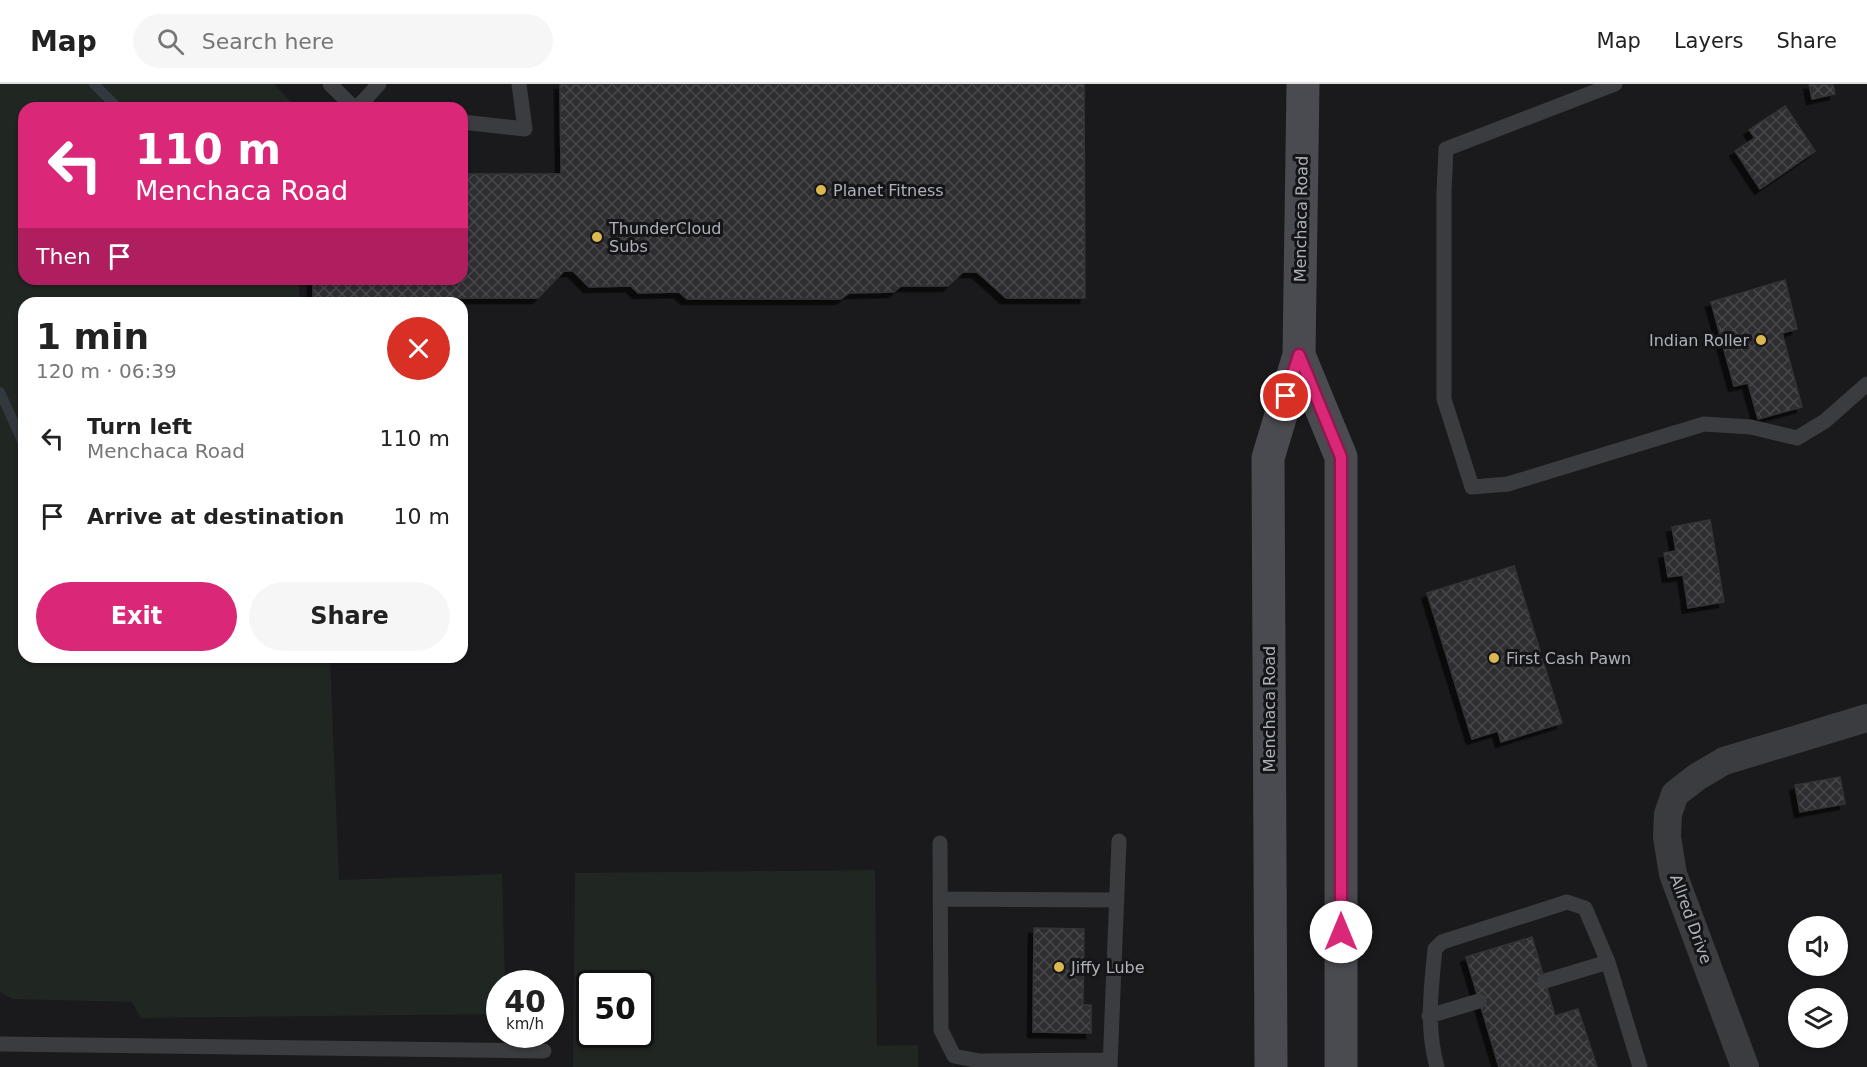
<!DOCTYPE html>
<html lang="en">
<head>
<meta charset="utf-8">
<style>
  body { margin:0; font-family:"DejaVu Sans",sans-serif; background:#f6f6f6; color:#222; height:100vh; display:flex; flex-direction:column; font-size:22px; white-space:nowrap }
  * { box-sizing:border-box; margin:0 }
  p { font-size:20px; color:#767676 }
  .icon { flex:none; width:33px; height:33px; fill:none; stroke:currentColor; stroke-width:2; stroke-linecap:round; stroke-linejoin:round }
  .map { position:relative; flex:1; overflow:hidden }
  .sheet { position:absolute; left:18px; top:213px; width:450px; height:366px; display:flex; flex-direction:column; background:#fff; border-radius:18px; box-shadow:0 2px 4px #0004 }
  .sheet>* { flex:none }
  .hud { position:absolute; left:18px; top:18px; width:450px; height:183px; border-radius:18px; box-shadow:0 2px 4px #0004; background:#db2777; color:#fff; overflow:hidden }
  .controls { position:absolute; left:1788px; top:832px; display:grid; gap:12px }
  .controls a { display:grid; place-items:center; width:60px; height:60px; border-radius:50%; background:#fff; box-shadow:0 2px 4px #0004; font-size:30px }
  .speed { position:absolute; left:486px; top:886px; display:flex; gap:12px; font-size:30px; font-weight:700; text-align:center }
  .speed>* { display:grid; place-content:center; width:78px; height:78px; border-radius:50%; background:#fff; box-shadow:0 2px 4px #0004; line-height:1 }
  .speed small { font-size:15px; font-weight:400 }
  .speed .limit { border:3px solid #111; border-radius:9px; background:#fff; color:#111 }
  .pin { position:absolute; display:grid; place-items:center; width:51px; height:51px; color:#fff; margin:-26px; border:3px solid #fff; border-radius:50%; box-shadow:0 2px 6px #0007 }
  .me { position:absolute; width:66px; margin:-33px; rotate:0deg; stroke-linejoin:round; filter:drop-shadow(0 0 4px #0008) }
  .turn { display:flex; align-items:center; gap:21px; height:126px; padding:0 18px; font-size:27px }
  .turn .icon { width:78px; height:78px; stroke-width:2.5 }
  .turn b { display:block; font-size:42px; line-height:51px }
  .then { display:flex; align-items:center; height:57px; padding:0 18px; background:#0003; gap:12px; font-size:22px }
  .round { display:grid; place-items:center; flex:none; width:63px; height:63px; border-radius:32px; background:#f6f6f6 }
  .headline { display:flex; align-items:center; justify-content:space-between; height:102px; padding:0 18px }
  h1 { font-size:36px; font-weight:700; line-height:45px }
  .action { display:flex; gap:12px; margin-top:auto; padding:12px 18px }
  .action a { flex:1; height:69px; border-radius:36px; background:#db2777; color:#fff; font-size:24px; font-weight:700; line-height:69px; text-align:center }
  .action a+a { background:#f6f6f6; color:#222 }
  ul { padding:0; list-style:none }
  li { display:flex; align-items:center; gap:18px; height:78px; padding:0 18px }
  li div { flex:1 }
  li b { display:block; font-size:22px }
  li em { font-style:normal }
  header { display:flex; align-items:center; gap:36px; box-sizing:border-box; height:84px; padding:0 30px; background:#fff; border-bottom:2px solid #e0e0e0 }
  header strong { font-size:28px }
  nav { display:flex; gap:33px; margin-inline-start:auto; font-size:21px }
  .search { width:420px; height:54px; background:#f6f6f6; display:flex; align-items:center; gap:15px; box-sizing:border-box; padding:0 21px; border-radius:33px; color:#767676; font-size:22px }
  .map>svg:first-child { display:block }
  .grass { fill:#202622; fill-rule:evenodd }
  .lines { fill:none; stroke-linecap:round; stroke-linejoin:round }
  .stream { stroke:#31383e; stroke-width:10 }
  .building { fill:url(#building-cross-hatch); stroke:#343437; stroke-width:1.5; filter:url(#shadow) }
  .service { stroke:#3b3c40; stroke-width:15 }
  .minor { stroke:#3b3c40; stroke-width:28 }
  .secondary { stroke:#4a4b50; stroke-width:33 }
  .route-casing { stroke:#8e194d; stroke-width:15 }
  .route { stroke:#db2777; stroke-width:10 }
  .poi-dot { fill:#dcb851; stroke:#151517; stroke-width:2 }
  .labels { text-anchor:middle; dominant-baseline:central; stroke-width:6; stroke-linejoin:round; paint-order:stroke }
  .poi-label { font-size:16px; fill:#aeb1ba; stroke:#151517; text-anchor:start }
  .street-label { font-size:16px; fill:#aeb1ba; stroke:#151517 }
</style>
</head>
<body>
<header>
<strong>Map</strong>
<div class="search"><svg class="icon" aria-label="search" viewBox="0 0 24 24"><circle cx="10" cy="10" r="6"/><path d="M15 15l6 6"/></svg>Search here</div>
<nav><a>Map</a><a>Layers</a><a>Share</a></nav>
</header>
<div class="map">
<svg width="1867" height="983" viewBox="0 0 1867 983">
  <defs>
    <pattern id="building-cross-hatch" width="8" height="8" patternUnits="userSpaceOnUse" patternTransform="scale(1.5)"><rect width="8" height="8" fill="#2d2d30"/><path d="M0 0l8 8M0 8l8-8" fill="none" stroke="#49494c"/></pattern>
    <filter id="shadow"><feDropShadow dx="-5.5" dy="5.5" stdDeviation="0" flood-color="#0009"/></filter>
  </defs>
  <rect width="100%" height="100%" fill="#1a1a1c"/>
  <path class="grass" d="M 0,0 L 274,0 L 296,24 L 24,24 L 24,195 L 299,195 L 299,219 L 24,219 L 24,573 L 330,573 L 339,796 L 502,790 L 505,900 L 500,900 L 499,930 L 141,934 L 132,918 L 13,915 L 0,908 Z
    M 875,786 L 877,962 L 918,961 L 918,983 L 573,983 L 575,789 ZM 590,900 L 640,900 L 640,951 L 590,951 Z"/>
  <g class="lines">
    <path class="stream" d="M 94,0 L 118,24
      M 0,308 L 24,361"/>
  </g>
  <path class="building" d="M 560,0 L 1084,0 L 1085,214 L 1006,214 L 977,188 L 963,188 L 948,202 L 901,202 L 894,208 L 849,209 L 841,215 L 687,215 L 679,208 L 638,209 L 631,202 L 589,203 L 573,187 L 564,187 L 538,214 L 313,214 L 313,195 L 462,195 L 462,90 L 561,90 Z
    M 1809,0 L 1833,0 L 1835,10 L 1812,15 Z
    M 1785,22 L 1815,67 L 1760,105 L 1735,67 L 1755,54 L 1749,46 Z
    M 1785,196 L 1797,245 L 1782,249 L 1802,323 L 1758,335 L 1748,299 L 1734,302 L 1711,218 Z
    M 1710,436 L 1724,518 L 1688,524 L 1683,491 L 1668,493 L 1664,469 L 1676,467 L 1672,443 Z
    M 1514,482 L 1562,639 L 1501,658 L 1498,647 L 1472,655 L 1427,509 Z
    M 1840,693 L 1845,720 L 1800,728 L 1795,701 Z
    M 1034,844 L 1084,845 L 1083,921 L 1091,921 L 1091,949 L 1033,948 Z
    M 1532,853 L 1555,932 L 1578,925 L 1597,983 L 1499,983 L 1466,873 Z"/>
  <g class="lines">
    <path class="service" d="M 330,0 L 354,24
      M 1615,0 L 1446,65 L 1444,108 L 1444,315 L 1472,403 L 1508,400 L 1704,340 L 1751,343 L 1797,354 L 1825,337 L 1867,300
      M 357,24 L 379,0
      M 462,38 L 525,45 L 519,0
      M 940,759 L 941,946 L 954,972 L 980,977 L 1110,976
      M 940,815 L 1117,816
      M 1545,897 L 1608,878
      M 1429,932 L 1479,917
      M 0,960 L 544,967
      M 1110,983 L 1119,757
      M 1437,983 C 1426,944 1431,905 1435,865 L 1442,858 L 1567,818 L 1585,824 L 1608,878 L 1640,983"/>
    <path class="minor" d="M 1745,983 L 1673,790 L 1667,753 L 1668,730 L 1675,710 L 1697,693 L 1724,677 L 1867,634"/>
    <path class="secondary" d="M 1299,271 L 1341,373 L 1341,983
      M 1271,983 L 1268,374 L 1299,271 L 1303,0"/>
  </g>
  <g class="lines">
    <g class="route-casing">
      <path id="route" d="M 1286,312 L 1299,271 L 1341,373 L 1341,848"/>
    </g>
    <use href="#route" class="route"/>
  </g>
  <g class="poi-dot">
    <circle cx="821" cy="106" r="6"/>
    <circle cx="597" cy="153" r="6"/>
    <circle cx="1761" cy="256" r="6"/>
    <circle cx="1494" cy="574" r="6"/>
    <circle cx="1059" cy="883" r="6"/>
  </g>
  <g class="labels">
    <g class="poi-label">
      <text x="833" y="106">Planet Fitness</text>
      <text x="609" y="144">ThunderCloud<tspan x="609" dy="18">Subs</tspan></text>
      <text x="1749" y="256" text-anchor="end">Indian Roller</text>
      <text x="1506" y="574">First Cash Pawn</text>
      <text x="1071" y="883">Jiffy Lube</text>
    </g>
    <g class="street-label">
      <text transform="translate(1301 135) rotate(-89)">Menchaca Road</text>
      <text transform="translate(1269 625) rotate(-90)">Menchaca Road</text>
      <text transform="translate(1691 835) rotate(70)">Allred Drive</text>
    </g>
  </g>
</svg>
<div class="controls">
<a><svg class="icon" aria-label="sound" viewBox="0 0 24 24"><path d="M4 9h4l5-4v14l-5-4H4zM17 9q2 3 0 6"/></svg></a>
<a><svg class="icon" aria-label="layers" viewBox="0 0 24 24"><path d="M12 4l9 5-9 5-9-5zM3 14l9 5 9-5"/></svg></a>
</div>
<div class="speed"><div>40<small>km/h</small></div><div class="limit">50</div></div>
<div class="pin" style="left:1286px;top:312px;background:#d93025"><svg class="icon" aria-label="arrive" viewBox="0 0 24 24"><path d="M6 21V4h12l-3 4 3 4H6"/></svg></div>
<svg class="me" style="left:1341px;top:848px" viewBox="-20 -20 40 40"><circle r="19" fill="#fff"/><path d="M0-13L10 11 0 6-10 11z" fill="#db2777"/></svg>
<div class="hud">
<div class="turn"><svg class="icon" aria-label="left" viewBox="0 0 24 24"><path d="M17 20v-9H6M10 6l-5 5 5 5"/></svg><div><b>110 m</b>Menchaca Road</div></div>
<div class="then">Then<svg class="icon" aria-label="arrive" viewBox="0 0 24 24"><path d="M6 21V4h12l-3 4 3 4H6"/></svg></div>
</div>
<section class="sheet">
<div class="headline"><div><h1>1 min</h1><p>120 m · 06:39</p></div><a class="round" style="background:#d93025;color:#fff"><svg class="icon" aria-label="close" viewBox="0 0 24 24"><path d="M6 6l12 12M18 6L6 18"/></svg></a></div>
<ul>
<li><svg class="icon" aria-label="left" viewBox="0 0 24 24"><path d="M17 20v-9H6M10 6l-5 5 5 5"/></svg><div><b>Turn left</b><p>Menchaca Road</p></div><em>110 m</em></li>
<li><svg class="icon" aria-label="arrive" viewBox="0 0 24 24"><path d="M6 21V4h12l-3 4 3 4H6"/></svg><div><b>Arrive at destination</b></div><em>10 m</em></li>
</ul>
<div class="action"><a>Exit</a><a>Share</a></div>
</section>
</div>
</body>
</html>
